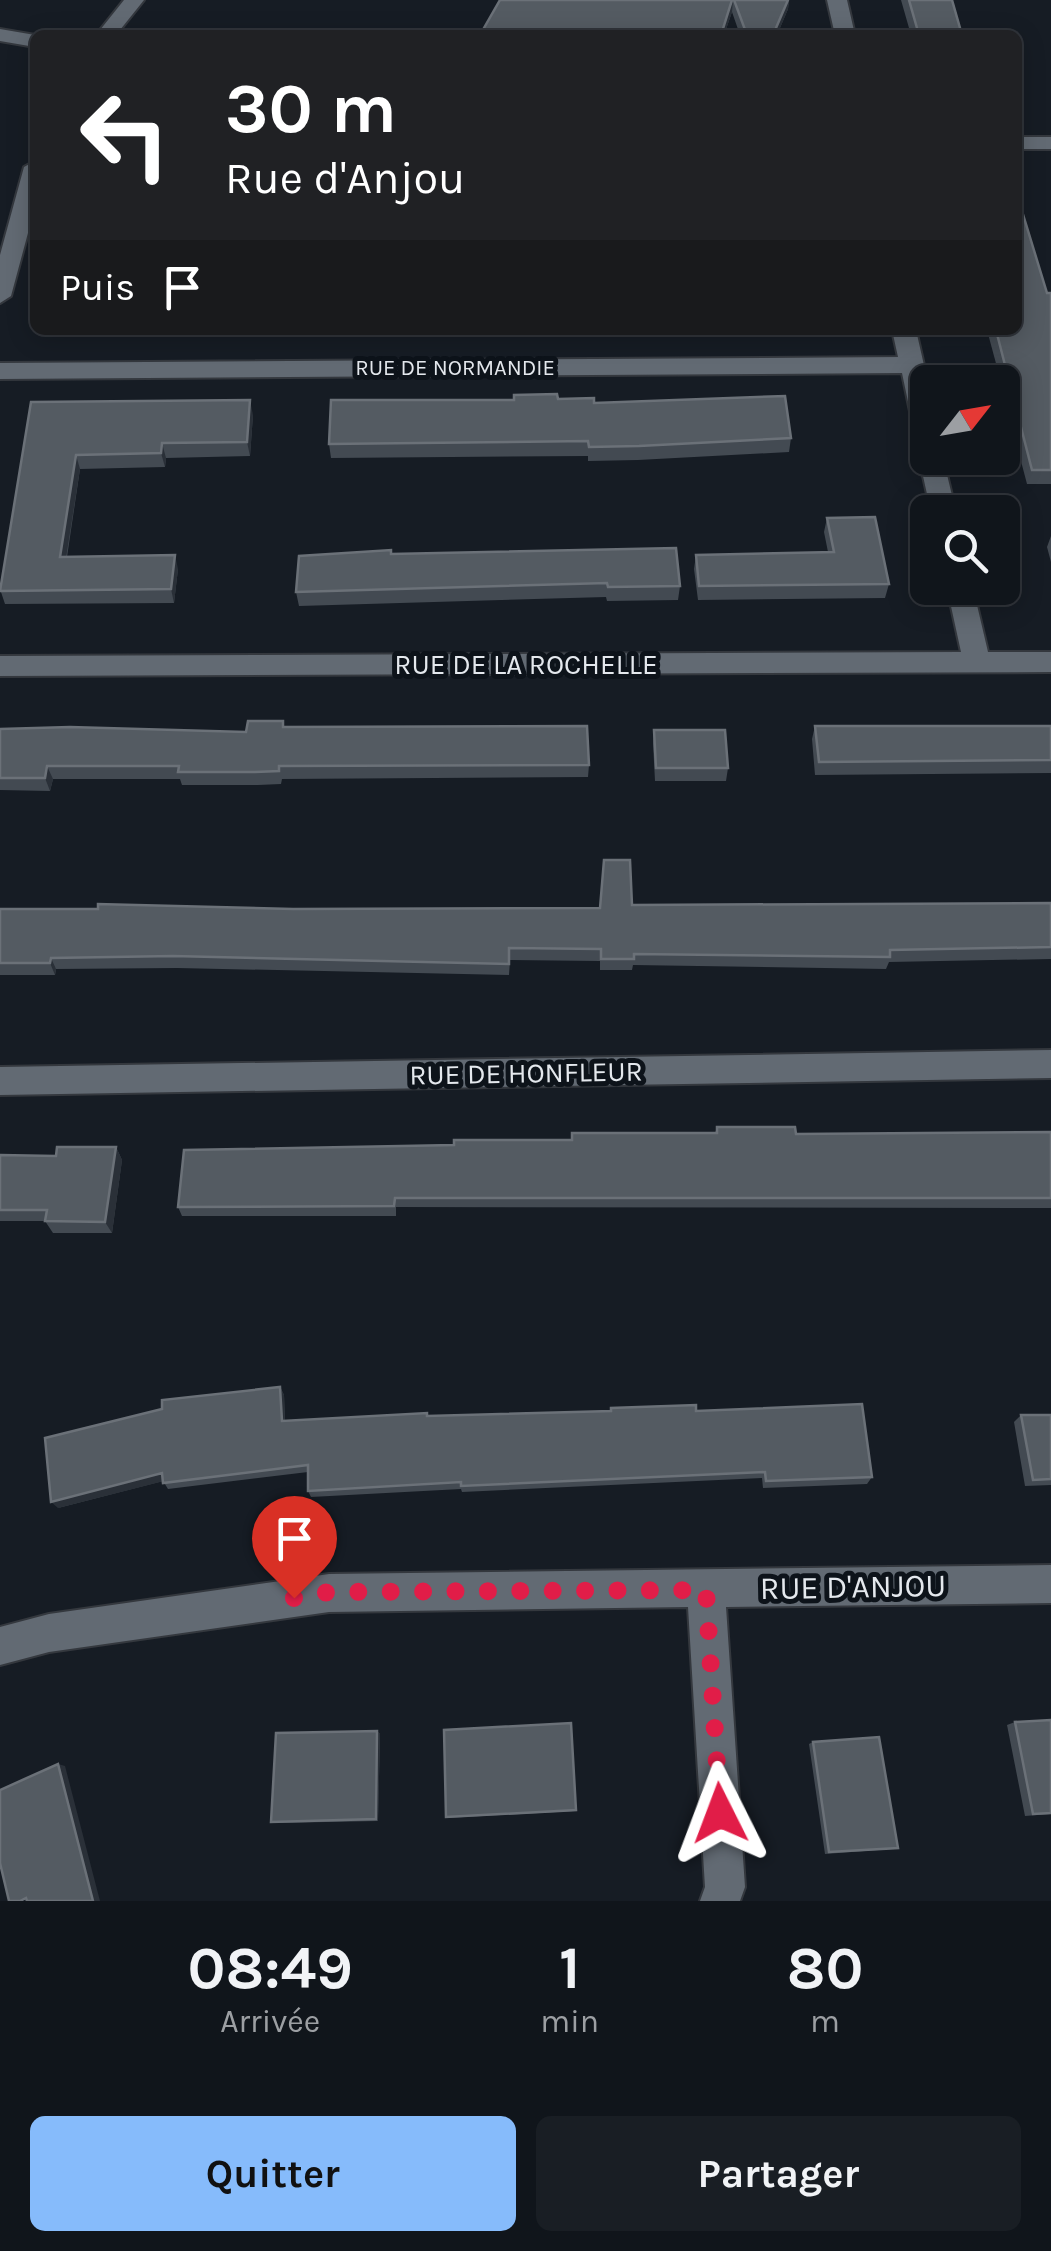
<!DOCTYPE html>
<html lang="fr">
<head>
<meta charset="utf-8">
<style>
  body { margin:0; font-family:Karla,sans-serif; background:#191e24; color:#f1f3f6; height:100vh; display:flex; flex-direction:column; font-size:38px; white-space:nowrap }
  * { box-sizing:border-box; margin:0 }
  p { font-size:32px; color:#9c9fa3 }
  .icon { flex:none; width:55px; height:55px; fill:none; stroke:currentColor; stroke-width:2; stroke-linecap:round; stroke-linejoin:round }
  .map { position:relative; height:1901px; overflow:hidden }
  .sheet { display:flex; flex-direction:column; background:#10151b; flex:1 }
  .sheet>* { flex:none }
  .guide { position:absolute; left:30px; top:30px; width:992px; height:305px; border-radius:15px; box-shadow:0 5px 25px #0003,0 0 0 2px #30343a; background:#202124; color:#fff; overflow:hidden }
  .needle { width:65px; rotate:59deg }
  .controls { position:absolute; left:910px; top:365px; display:grid; gap:20px }
  .controls a { display:grid; place-items:center; width:110px; height:110px; border-radius:15px; background:#10151b; box-shadow:0 5px 25px #0003,0 0 0 2px #30343a; font-size:50px }
  .pin { position:absolute; display:grid; place-items:center; width:85px; height:85px; color:#fff; margin:-102px -42px; border-radius:50% 50% 50% 0; rotate:-45deg; box-shadow:0 0 10px #0007 }
  .pin .icon { rotate:45deg }
  .me { position:absolute; width:110px; margin:-55px; rotate:357deg; stroke-linejoin:round; filter:drop-shadow(0 0 8px #0008) }
  .turn { display:flex; align-items:center; gap:35px; height:210px; padding:0 30px; font-size:45px }
  .turn .icon { width:130px; height:130px; stroke-width:2.5 }
  .turn b { display:block; font-size:70px; line-height:85px }
  .then { display:flex; align-items:center; height:95px; padding:0 30px; background:#0003; gap:20px; font-size:38px }
  .eta { display:flex; justify-content:space-evenly; align-items:center; height:170px; text-align:center }
  .eta b { font-size:60px; font-weight:700; line-height:70px }
  .cta { display:flex; gap:20px; margin-top:auto; padding:20px 30px }
  .cta a { flex:1; height:115px; border-radius:15px; background:#86bbfb; color:#111; font-size:40px; font-weight:700; line-height:115px; text-align:center }
  .cta a+a { background:#191e24; color:#f1f3f6 }
  .map>svg:first-child { display:block }
  .lines { fill:none; stroke-linecap:round; stroke-linejoin:round }
  .minor-casing { stroke:#34383e; stroke-width:4 }
  .minor { fill:#626a73; fill-rule:evenodd }
  .wall { fill:#434a52 }
  .shaded-wall { fill:#2a3038 }
  .building { fill:#545b62; stroke:#6b7178; stroke-width:2.5 }
  .route { stroke:#e11d48; stroke-width:18; stroke-dasharray:0 32.4 }
  .labels { text-anchor:middle; dominant-baseline:central; stroke-width:10; stroke-linejoin:round; paint-order:stroke }
  .far-street-label { font-size:22px; fill:#e4e8ed; stroke:#0d131a }
  .street-label { font-size:28px; fill:#e4e8ed; stroke:#0d131a }
  .near-street-label { font-size:32px; fill:#e4e8ed; stroke:#0d131a }
</style>
</head>
<body>
<div class="map">
<svg width="1051" height="1901" viewBox="0 0 1051 1901">
  <rect width="100%" height="100%" fill="#161c24"/>
  <g class="lines">
    <g class="minor-casing">
      <path id="minor" d="M 124,0 L 144,0 L 116,35 L 96,35 Z
        M 827,0 L 847,0 L 855,35 L 835,35 Z
        M 0,29 L 35,35 L 35,47 L 0,41 Z
        M 1018,137 L 1051,137 L 1051,149 L 1018,149 Z
        M 35,161 L 35,207 L 11,296 L 0,303 L 0,255 L 24,167 Z
        M 892,330 L 916,330 L 928,383 L 928,448 L 916,440 L 902,373 L 0,379 L 0,363 L 898,357 Z
        M 928,450 L 928,458 L 943,458 L 956,512 L 931,512 L 919,458 Z
        M 947,588 L 973,588 L 988,652 L 1051,652 L 1051,672 L 0,676 L 0,656 L 961,652 Z
        M 1051,1050 L 1051,1078 L 0,1095 L 0,1067 Z
        M 1051,1565 L 1051,1603 L 726,1607 L 745,1887 L 740,1901 L 700,1901 L 705,1887 L 688,1607 L 329,1612 L 49,1652 L 0,1665 L 0,1627 L 49,1614 L 329,1574 Z"/>
    </g>
    <use href="#minor" class="minor"/>
  </g>
  <path class="wall" d="M 500,0 L 789,0 L 788,9 L 777,35 L 740,35 L 732,12 L 724,35 L 480,35 Z
    M 901,0 L 952,0 L 962,35 L 911,35 Z
    M 1047,293 L 1051,293 L 1051,484 L 1027,484 L 1002,389 L 1002,382 L 1001,382 L 987,330 L 1018,330 Z
    M 31,402 L 253,415 L 250,456 L 166,458 L 165,467 L 80,469 L 67,557 L 178,569 L 174,603 L 5,604 L 0,589 Z
    M 594,403 L 791,438 L 789,452 L 638,460 L 588,461 L 588,456 L 331,458 L 329,444 Z
    M 827,518 L 889,584 L 885,598 L 698,600 L 694,569 L 696,555 L 828,552 L 824,532 Z
    M 1051,536 L 1051,562 L 1047,547 Z
    M 392,554 L 680,586 L 678,600 L 607,601 L 606,597 L 299,606 L 296,592 Z
    M 283,721 L 284,727 L 589,765 L 588,777 L 282,779 L 281,784 L 258,785 L 182,785 L 180,779 L 53,779 L 50,791 L 0,790 L 0,729 L 246,732 Z
    M 815,726 L 1051,726 L 1051,773 L 815,775 L 812,739 Z
    M 654,730 L 728,768 L 726,781 L 655,781 L 653,743 Z
    M 1051,903 L 1051,959 L 889,962 L 886,969 L 633,965 L 632,970 L 600,970 L 600,961 L 510,960 L 509,975 L 177,968 L 56,969 L 55,975 L 0,975 L 0,909 L 600,908 L 632,905 Z
    M 717,1127 L 796,1134 L 1051,1132 L 1051,1208 L 396,1207 L 396,1216 L 182,1216 L 178,1207 L 454,1145 L 715,1133 Z
    M 116,1147 L 122,1160 L 112,1233 L 53,1233 L 45,1221 L 0,1221 L 0,1155 L 56,1156 Z
    M 280,1387 L 284,1395 L 285,1421 L 427,1416 L 696,1411 L 872,1477 L 867,1484 L 763,1488 L 762,1478 L 462,1492 L 461,1489 L 311,1497 L 308,1491 L 308,1472 L 168,1489 L 163,1481 L 58,1508 Z
    M 1021,1415 L 1051,1415 L 1051,1485 L 1025,1486 L 1014,1422 Z
    M 1051,1720 L 1051,1814 L 1025,1816 L 1007,1725 L 1015,1722 Z
    M 377,1731 L 380,1734 L 378,1821 L 275,1823 L 271,1822 Z
    M 813,1742 L 892,1849 L 825,1854 L 809,1744 Z
    M 576,1810 L 575,1811 L 447,1818 L 446,1817 Z"/>
  <path class="shaded-wall" d="M 733,0 L 732,12 L 724,35 L 721,35 Z
    M 788,0 L 789,0 L 788,9 L 777,35 L 773,35 Z
    M 250,400 L 253,415 L 250,456 L 247,442 Z
    M 162,443 L 166,458 L 165,467 L 161,453 Z
    M 76,455 L 80,469 L 64,571 L 60,557 Z
    M 175,555 L 178,569 L 174,603 L 171,589 Z
    M 47,766 L 53,779 L 50,791 L 45,778 Z
    M 51,958 L 56,969 L 55,975 L 50,963 Z
    M 116,1147 L 122,1160 L 112,1233 L 105,1222 Z
    M 280,1387 L 284,1395 L 285,1428 L 282,1421 Z
    M 162,1473 L 168,1480 L 58,1508 L 51,1502 Z
    M 377,1731 L 380,1734 L 378,1821 L 376,1819 Z
    M 58,1764 L 65,1766 L 100,1901 L 93,1901 Z"/>
  <path class="building" d="M 500,0 L 732,0 L 721,35 L 480,35 Z
    M 734,0 L 788,0 L 773,35 L 747,35 Z
    M 909,0 L 952,0 L 962,35 L 919,35 Z
    M 1018,198 L 1047,293 L 1051,293 L 1051,470 L 1032,470 L 996,330 L 1018,330 Z
    M 557,394 L 558,399 L 594,398 L 594,403 L 785,396 L 791,438 L 639,446 L 589,447 L 588,441 L 329,444 L 331,400 L 514,400 L 514,395 Z
    M 250,400 L 247,442 L 162,443 L 161,453 L 76,455 L 60,557 L 175,555 L 171,589 L 0,591 L 31,402 Z
    M 875,517 L 889,584 L 699,586 L 696,555 L 834,552 L 827,518 Z
    M 676,548 L 680,586 L 608,587 L 607,583 L 296,592 L 299,556 L 391,550 L 391,554 Z
    M 248,721 L 283,721 L 283,727 L 587,726 L 589,765 L 279,766 L 279,771 L 255,772 L 178,772 L 179,766 L 47,766 L 45,778 L 0,778 L 0,729 L 70,727 L 246,732 Z
    M 815,726 L 1051,726 L 1051,760 L 819,762 Z
    M 654,730 L 725,730 L 728,768 L 656,768 Z
    M 604,860 L 630,860 L 632,905 L 1051,903 L 1051,947 L 890,950 L 890,957 L 634,954 L 634,959 L 601,959 L 601,949 L 509,948 L 509,964 L 173,956 L 51,958 L 50,963 L 0,963 L 0,909 L 98,909 L 98,904 L 293,909 L 600,908 Z
    M 717,1127 L 795,1127 L 796,1134 L 1051,1132 L 1051,1198 L 395,1198 L 394,1206 L 178,1207 L 184,1150 L 454,1145 L 454,1140 L 572,1140 L 572,1133 L 717,1133 Z
    M 57,1147 L 116,1147 L 105,1222 L 45,1221 L 47,1210 L 0,1210 L 0,1155 L 56,1156 Z
    M 280,1387 L 282,1421 L 427,1413 L 427,1416 L 611,1411 L 611,1408 L 696,1405 L 696,1411 L 862,1404 L 872,1477 L 766,1481 L 765,1472 L 461,1486 L 461,1482 L 308,1491 L 308,1465 L 163,1483 L 162,1473 L 51,1502 L 45,1438 L 162,1409 L 162,1400 Z
    M 1021,1415 L 1051,1415 L 1051,1479 L 1033,1480 Z
    M 1051,1720 L 1051,1813 L 1033,1814 L 1015,1722 Z
    M 571,1723 L 576,1810 L 446,1817 L 444,1730 Z
    M 377,1731 L 376,1819 L 271,1822 L 276,1733 Z
    M 879,1737 L 898,1848 L 829,1852 L 813,1742 Z
    M 58,1764 L 93,1901 L 27,1901 L 26,1898 L 20,1901 L 9,1901 L 0,1863 L 0,1790 Z"/>
  <g class="lines">
    <path class="route" d="M 294,1598 L 329,1592 L 706,1590 L 720,1813"/>
  </g>
  <g class="labels">
    <g class="far-street-label">
      <text x="455" y="368">RUE DE NORMANDIE</text>
    </g>
    <g class="street-label">
      <text x="526" y="664">RUE DE LA ROCHELLE</text>
      <text transform="translate(526 1073) rotate(-1)">RUE DE HONFLEUR</text>
    </g>
    <g class="near-street-label">
      <text transform="translate(853 1587) rotate(-1)">RUE D'ANJOU</text>
    </g>
  </g>
</svg>
<div class="controls">
<a><svg class="needle" viewBox="-14 -14 28 28"><path d="M0-13l5 13h-10z" fill="#e53935"/><path d="M0 13l5-13h-10z" fill="#9c9fa3"/></svg></a>
<a><svg class="icon" aria-label="search" viewBox="0 0 24 24"><circle cx="10" cy="10" r="6"/><path d="M15 15l6 6"/></svg></a>
</div>
<div class="pin" style="left:294px;top:1598px;background:#d93025"><svg class="icon" aria-label="arrive" viewBox="0 0 24 24"><path d="M6 21V4h12l-3 4 3 4H6"/></svg></div>
<svg class="me" style="left:720px;top:1813px" viewBox="-20 -20 40 40"><path d="M0-17L14 15 0 8-14 15z" fill="#e11d48" stroke="#fff" stroke-width="4"/></svg>
<div class="guide">
<div class="turn"><svg class="icon" aria-label="left" viewBox="0 0 24 24"><path d="M17 20v-9H6M10 6l-5 5 5 5"/></svg><div><b>30 m</b>Rue d'Anjou</div></div>
<div class="then">Puis<svg class="icon" aria-label="arrive" viewBox="0 0 24 24"><path d="M6 21V4h12l-3 4 3 4H6"/></svg></div>
</div>
</div>
<section class="sheet">
<div class="eta">
<div><b>08:49</b><p>Arrivée</p></div>
<div><b>1</b><p>min</p></div>
<div><b>80</b><p>m</p></div>
</div>
<div class="cta"><a>Quitter</a><a>Partager</a></div>
</section>
</body>
</html>
